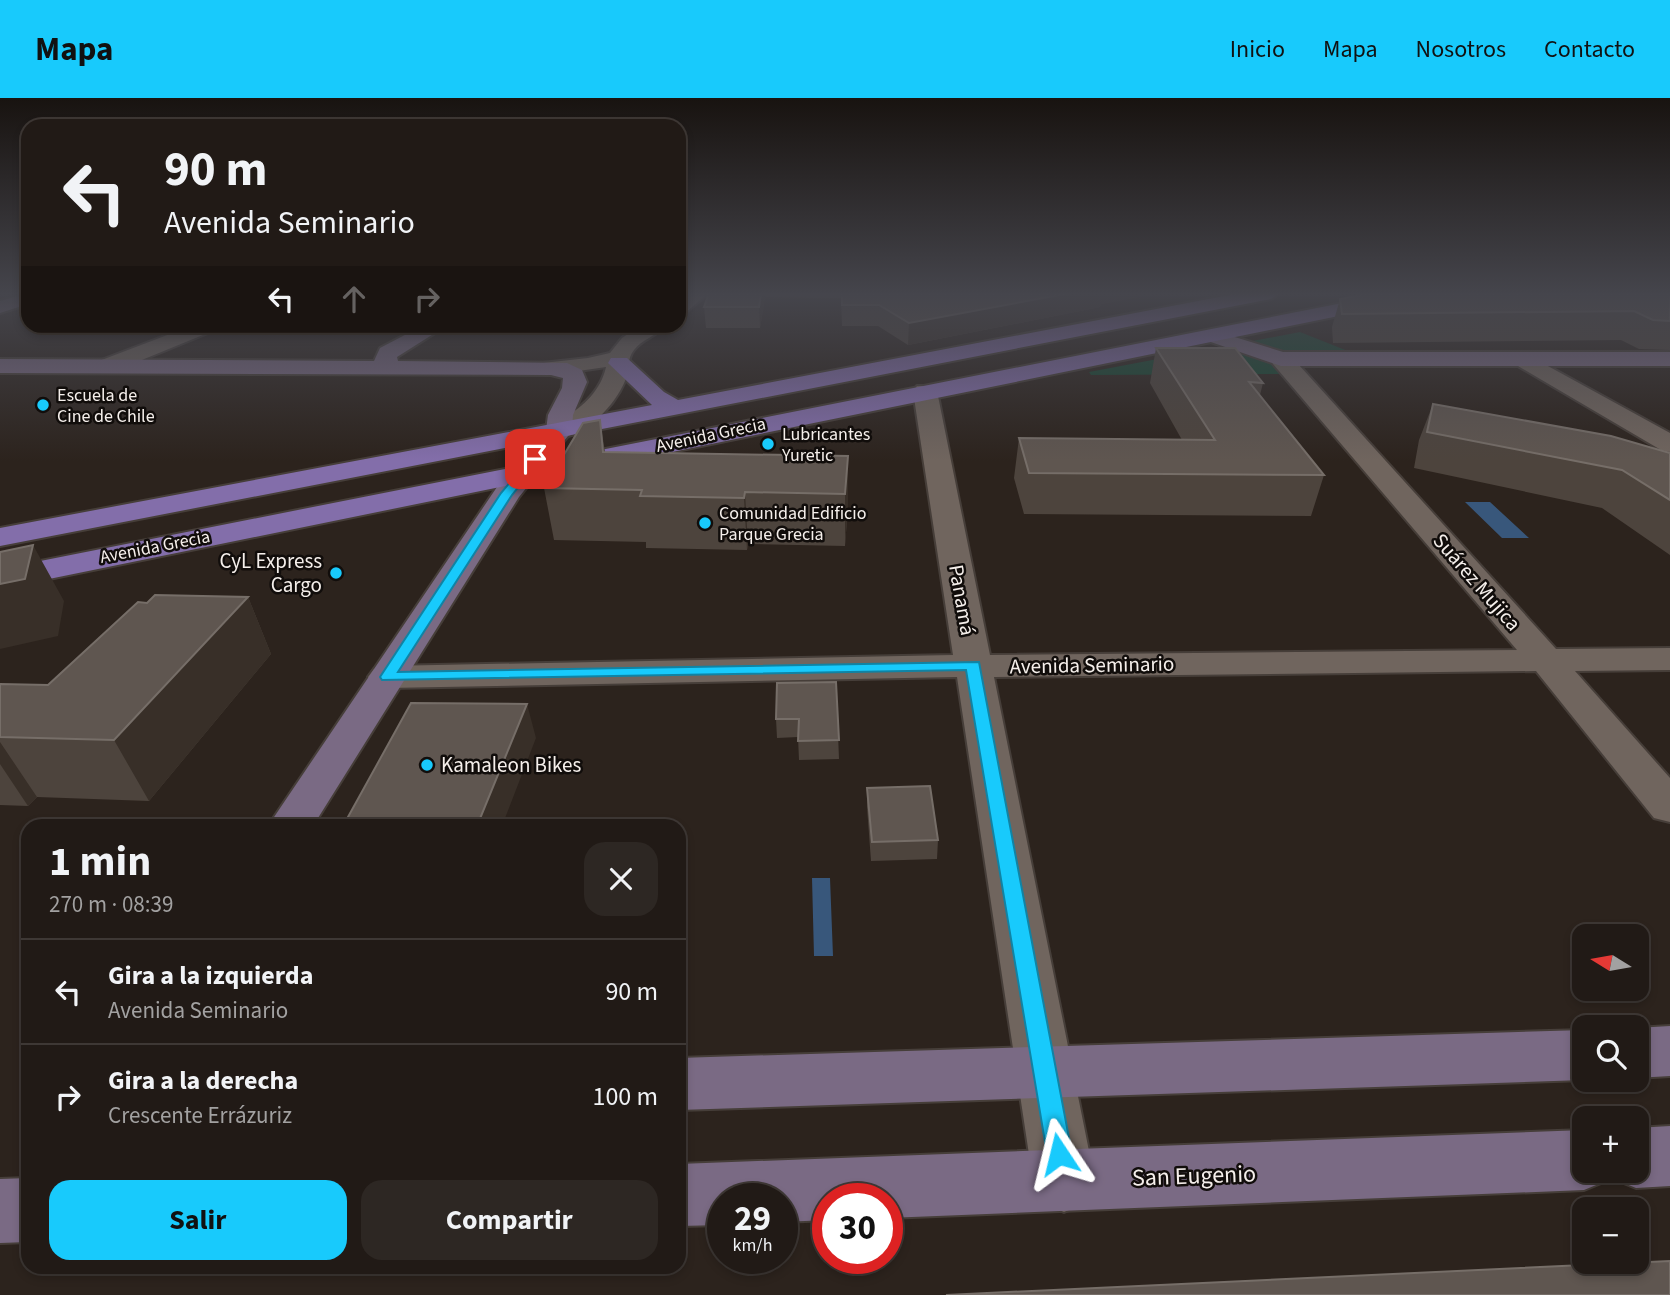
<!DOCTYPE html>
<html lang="es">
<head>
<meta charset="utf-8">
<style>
  body { margin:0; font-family:"Source Sans 3",sans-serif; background:#2d2723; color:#f1f3f6; height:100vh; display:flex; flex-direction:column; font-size:26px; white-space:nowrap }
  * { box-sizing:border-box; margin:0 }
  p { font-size:23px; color:#a2a1a1 }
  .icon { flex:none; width:38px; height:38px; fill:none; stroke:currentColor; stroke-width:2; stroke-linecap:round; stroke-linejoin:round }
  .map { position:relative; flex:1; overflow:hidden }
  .drawer { position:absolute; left:21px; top:721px; width:665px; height:455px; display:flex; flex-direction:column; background:#211a16; border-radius:21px; box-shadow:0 4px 10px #0003,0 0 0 2px #3e3835 }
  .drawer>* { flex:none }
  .top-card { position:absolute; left:21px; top:21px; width:665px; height:214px; border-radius:21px; box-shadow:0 4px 10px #0003,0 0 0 2px #3e3835; background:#211a16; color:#f1f3f6; overflow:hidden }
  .needle { width:46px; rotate:281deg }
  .buttons { position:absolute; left:1572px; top:826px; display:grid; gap:14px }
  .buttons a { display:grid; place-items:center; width:77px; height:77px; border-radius:14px; background:#211a16; box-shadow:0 4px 10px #0003,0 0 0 2px #3e3835; font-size:35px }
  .speed { position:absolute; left:707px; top:1085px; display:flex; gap:14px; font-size:35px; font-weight:700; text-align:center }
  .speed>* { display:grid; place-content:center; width:91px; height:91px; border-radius:50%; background:#211a16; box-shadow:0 4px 10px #0003,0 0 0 2px #3e3835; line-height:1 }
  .speed small { font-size:18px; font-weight:400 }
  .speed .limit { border:10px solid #d22; background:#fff; color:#111 }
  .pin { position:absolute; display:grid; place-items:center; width:60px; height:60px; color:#fff; margin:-30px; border-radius:14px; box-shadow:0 4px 10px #0006 }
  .me { position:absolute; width:77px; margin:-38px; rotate:350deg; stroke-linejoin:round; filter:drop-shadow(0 0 5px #0008) }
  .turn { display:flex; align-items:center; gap:24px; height:147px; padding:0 28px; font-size:32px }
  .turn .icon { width:91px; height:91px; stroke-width:2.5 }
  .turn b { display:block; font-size:49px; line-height:60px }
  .lanes { display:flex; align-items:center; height:66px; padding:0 28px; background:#0003; justify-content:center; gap:35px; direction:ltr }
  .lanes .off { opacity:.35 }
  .round { display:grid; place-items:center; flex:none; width:74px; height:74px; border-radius:21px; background:#2d2723 }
  .head { display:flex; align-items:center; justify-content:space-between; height:119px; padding:0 28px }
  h1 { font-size:42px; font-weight:700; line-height:52px }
  .cta { display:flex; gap:14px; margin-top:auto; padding:14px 28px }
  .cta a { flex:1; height:80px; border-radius:21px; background:#18cafc; color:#111; font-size:28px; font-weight:700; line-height:80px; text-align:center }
  .cta a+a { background:#2d2723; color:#f1f3f6 }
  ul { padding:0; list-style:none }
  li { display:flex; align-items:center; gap:21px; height:105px; padding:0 28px; border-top:2px solid #3e3835 }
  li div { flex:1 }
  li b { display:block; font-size:26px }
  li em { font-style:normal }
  header { display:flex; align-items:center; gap:42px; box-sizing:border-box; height:98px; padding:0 35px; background:#18cafc; color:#111 }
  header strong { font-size:33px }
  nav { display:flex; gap:38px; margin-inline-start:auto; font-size:24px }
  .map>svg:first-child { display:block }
  .green { fill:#154731 }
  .water { fill:#38577b }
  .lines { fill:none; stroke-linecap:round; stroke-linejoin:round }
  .street-casing { stroke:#463e39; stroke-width:4 }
  .secondary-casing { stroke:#463e39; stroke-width:4 }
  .primary-casing { stroke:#463e39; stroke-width:4 }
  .street { fill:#70655e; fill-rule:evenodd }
  .secondary { fill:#7a6a84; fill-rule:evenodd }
  .primary { fill:#836eaa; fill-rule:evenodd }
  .wall { fill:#4d443d }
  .shaded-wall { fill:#382f28 }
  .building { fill:#5f5650; stroke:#766e68; stroke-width:2 }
  .route { fill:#18cafc; stroke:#1083a4; stroke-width:2 }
  .poi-dot { fill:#18cafc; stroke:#110d0b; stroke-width:2.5 }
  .labels { text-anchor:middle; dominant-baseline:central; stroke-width:5; stroke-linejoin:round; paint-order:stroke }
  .far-poi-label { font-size:18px; fill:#f5efeb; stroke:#110d0b; text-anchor:start }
  .far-street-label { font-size:18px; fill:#f5efeb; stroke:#110d0b }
  .poi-label { font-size:21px; fill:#f5efeb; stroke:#110d0b; text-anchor:end }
  .street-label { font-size:21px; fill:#f5efeb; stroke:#110d0b }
  .near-street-label { font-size:24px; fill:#f5efeb; stroke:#110d0b }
</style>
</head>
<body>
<header>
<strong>Mapa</strong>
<nav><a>Inicio</a><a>Mapa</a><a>Nosotros</a><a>Contacto</a></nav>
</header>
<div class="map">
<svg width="1670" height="1197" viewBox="0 0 1670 1197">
  <rect width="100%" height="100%" fill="#2c231d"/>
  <path class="green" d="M 1300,234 L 1363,259 L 1267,259 L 1281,276 L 1091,277 L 1089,274 Z"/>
  <path class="water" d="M 1465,404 L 1490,404 L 1529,440 L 1502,440 Z
    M 812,780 L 830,780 L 833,858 L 814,858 Z"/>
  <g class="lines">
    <g class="street-casing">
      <path id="street" d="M 687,195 L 709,195 L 686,214 L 679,216 L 679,201 Z
        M 191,228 L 218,228 L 215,232 L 115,273 L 99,273 L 96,268 L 99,263 Z
        M 640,228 L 664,228 C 657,238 642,241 634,252 C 627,260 629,273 625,283 C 614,309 580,346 550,338 L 546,333 C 551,326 557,324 564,320 C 584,308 601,292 606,269 L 551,277 L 543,275 L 540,270 L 543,265 L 588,260 L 610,255 L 622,240 Z
        M 1281,254 L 1289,256 L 1556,551 L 1670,550 L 1670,572 L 1575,573 L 1670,680 L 1670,724 L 1654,720 L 1536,573 L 994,579 L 1095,1083 L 1086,1105 L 1064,1114 L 1042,1105 L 1033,1083 L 957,579 L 387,590 L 374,587 L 368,579 L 374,571 L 387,568 L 953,557 L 913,293 L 917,288 L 933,288 L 937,293 L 990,557 L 1517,552 L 1273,266 L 1270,261 L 1273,256 Z
        M 1526,256 L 1670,335 L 1670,354 L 1661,352 L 1518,268 L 1515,263 L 1518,258 Z"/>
    </g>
    <g class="secondary-casing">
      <path id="secondary" d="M 28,195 L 28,206 L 0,215 L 0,203 Z
        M 422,228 L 446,228 L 397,259 L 398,263 L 567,265 L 582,272 L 587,284 L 573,317 L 572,333 L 519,399 L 313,728 L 268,728 L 497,389 L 546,332 L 548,317 L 562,290 L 563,280 L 551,277 L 0,275 L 0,261 L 374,263 L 380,250 Z
        M 1212,232 L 1283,254 L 1670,254 L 1670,268 L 1281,268 L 1205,242 L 1202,238 L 1205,234 Z
        M 1670,928 L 1670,978 L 1636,980 L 1636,930 Z
        M 1584,932 L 1584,982 L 679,1012 L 679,960 Z
        M 1670,1028 L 1670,1088 L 1636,1090 L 1614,1081 L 1611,1073 L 1636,1073 L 1636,1030 Z
        M 1584,1032 L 1584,1073 L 1610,1073 L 1606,1083 L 1584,1092 L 887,1120 L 887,1101 L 828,1101 L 828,1122 L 782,1124 L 782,1101 L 723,1101 L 723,1127 L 679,1128 L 679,1066 Z
        M 28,1080 L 28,1144 L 0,1145 L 0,1081 Z"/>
    </g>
    <g class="primary-casing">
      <path id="primary" d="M 1240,195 L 1280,195 L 1271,201 L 0,448 L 0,430 L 652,307 L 608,265 L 611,260 L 627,260 L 664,294 L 678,302 Z
        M 1393,195 L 1431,195 L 1422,201 L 0,491 L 0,471 Z"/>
    </g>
    <use href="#street" class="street"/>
    <use href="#secondary" class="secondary"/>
    <use href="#primary" class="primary"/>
  </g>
  <path class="wall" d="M 709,195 L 1159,195 L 1101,206 L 1100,209 L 908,247 L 878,228 L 842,228 L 841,200 L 765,199 L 760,230 L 706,230 L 704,209 Z
    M 1670,195 L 1670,252 L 1639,251 L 1621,242 L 1333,245 L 1332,229 L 1340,201 Z
    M 1156,250 L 1263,285 L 1260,297 L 1324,377 L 1311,418 L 1024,416 L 1014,380 L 1019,340 L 1182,342 L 1150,285 Z
    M 1433,306 L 1670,355 L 1670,457 L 1602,410 L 1414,370 L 1419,342 Z
    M 600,322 L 605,354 L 848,358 L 848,408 L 845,448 L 748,446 L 747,452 L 646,450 L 646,444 L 554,442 L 544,390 Z
    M 248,499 L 271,556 L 149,703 L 37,699 L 28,708 L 0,707 L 0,586 L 48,587 L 147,505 Z
    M 836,584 L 839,661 L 799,662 L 798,639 L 777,640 L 776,621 Z
    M 867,690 L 938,742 L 937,761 L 871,763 L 867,709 Z"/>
  <path class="shaded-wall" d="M 761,195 L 765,195 L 765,199 L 760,230 L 759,209 Z
    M 1070,195 L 1159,195 L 1101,206 L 1100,209 L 908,247 L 909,225 Z
    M 848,358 L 848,408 L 845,448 L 845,396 Z
    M 745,394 L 748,446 L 747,452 L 744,400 Z
    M 33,447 L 64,503 L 58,538 L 0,551 L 0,486 Z
    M 248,499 L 271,556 L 149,703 L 114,642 Z
    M 527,606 L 536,640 L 502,728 L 477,728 Z
    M 0,644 L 37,699 L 28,708 L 0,666 Z"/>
  <path class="building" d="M 709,195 L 761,195 L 759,209 L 704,209 Z
    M 842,195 L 1070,195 L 909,225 L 879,207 L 842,207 Z
    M 1371,195 L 1670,195 L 1670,223 L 1653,222 L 1634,213 L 1342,216 L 1340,201 Z
    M 1156,250 L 1235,250 L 1263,285 L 1249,284 L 1324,377 L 1029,375 L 1019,340 L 1215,342 Z
    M 1433,306 L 1611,338 L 1670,355 L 1670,402 L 1622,372 L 1427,334 Z
    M 600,322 L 603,354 L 848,358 L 845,396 L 745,394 L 744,400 L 640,398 L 642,392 L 544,390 L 583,325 Z
    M 33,447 L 25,481 L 0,486 L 0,454 Z
    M 155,497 L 248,499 L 114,642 L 0,639 L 0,586 L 48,587 L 138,504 L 147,505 Z
    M 836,584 L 839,642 L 798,643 L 799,621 L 776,621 L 777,585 Z
    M 411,605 L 527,606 L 477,728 L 343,728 Z
    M 930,688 L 938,742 L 872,744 L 867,690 Z
    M 1670,1163 L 1670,1197 L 946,1197 Z"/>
  <linearGradient id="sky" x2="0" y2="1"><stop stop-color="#181310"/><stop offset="0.54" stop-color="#45454c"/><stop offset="1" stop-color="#45454c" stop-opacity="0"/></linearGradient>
  <rect width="1670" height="363" fill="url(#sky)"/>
  <path class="route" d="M 531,359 L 541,361 L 512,397 L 398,574 L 979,564 L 1072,1056 L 1068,1065 L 1059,1069 L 1050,1065 L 1047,1056 L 966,572 L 382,582 L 380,579 L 501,395 Z"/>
  <g class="poi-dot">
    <circle cx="43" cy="307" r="7"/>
    <circle cx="768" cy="346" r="7"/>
    <circle cx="705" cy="425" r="7"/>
    <circle cx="336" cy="475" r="7"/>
    <circle cx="427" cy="667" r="7"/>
  </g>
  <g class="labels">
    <g class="far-poi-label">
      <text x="57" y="297">Escuela de<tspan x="57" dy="21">Cine de Chile</tspan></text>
      <text x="782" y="336">Lubricantes<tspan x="782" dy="21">Yuretic</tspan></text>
      <text x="719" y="415">Comunidad Edificio<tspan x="719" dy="21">Parque Grecia</tspan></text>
    </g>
    <g class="far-street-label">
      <text transform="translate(711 337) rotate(-12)">Avenida Grecia</text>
      <text transform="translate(155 449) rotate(-11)">Avenida Grecia</text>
    </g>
    <g class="poi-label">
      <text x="322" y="463">CyL Express<tspan x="322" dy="24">Cargo</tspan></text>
      <text x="441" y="667" text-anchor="start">Kamaleon Bikes</text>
    </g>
    <g class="street-label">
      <text transform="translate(1477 484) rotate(49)">Suárez Mujica</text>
      <text transform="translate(962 502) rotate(80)">Panamá</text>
      <text transform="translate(1092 567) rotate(-1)">Avenida Seminario</text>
    </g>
    <g class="near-street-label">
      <text transform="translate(1194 1078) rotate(-2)">San Eugenio</text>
    </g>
  </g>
</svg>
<div class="buttons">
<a><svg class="needle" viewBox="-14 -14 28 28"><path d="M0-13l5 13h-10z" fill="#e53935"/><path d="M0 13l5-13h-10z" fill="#a2a1a1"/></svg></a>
<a><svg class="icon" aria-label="search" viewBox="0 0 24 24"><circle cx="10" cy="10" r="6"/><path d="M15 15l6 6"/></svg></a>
<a>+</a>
<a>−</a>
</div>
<div class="speed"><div>29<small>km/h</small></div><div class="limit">30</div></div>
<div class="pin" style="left:535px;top:361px;background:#d93025"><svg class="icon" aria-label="arrive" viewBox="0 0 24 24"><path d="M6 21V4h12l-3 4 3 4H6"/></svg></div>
<svg class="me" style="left:1059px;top:1056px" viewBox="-20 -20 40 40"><path d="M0-17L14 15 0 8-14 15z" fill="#18cafc" stroke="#fff" stroke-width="4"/></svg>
<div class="top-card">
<div class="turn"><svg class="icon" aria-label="left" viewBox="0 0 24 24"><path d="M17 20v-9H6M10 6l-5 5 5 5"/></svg><div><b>90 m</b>Avenida Seminario</div></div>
<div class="lanes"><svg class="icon" aria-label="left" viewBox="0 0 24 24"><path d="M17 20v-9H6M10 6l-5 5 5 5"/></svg><svg class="icon off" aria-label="ahead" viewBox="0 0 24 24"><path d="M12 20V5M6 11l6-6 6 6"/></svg><svg class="icon off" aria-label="right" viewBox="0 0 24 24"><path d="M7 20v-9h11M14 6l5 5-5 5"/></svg></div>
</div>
<section class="drawer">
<div class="head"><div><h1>1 min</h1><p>270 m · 08:39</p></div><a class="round"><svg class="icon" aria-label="close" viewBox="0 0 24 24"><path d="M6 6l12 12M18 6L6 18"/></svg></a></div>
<ul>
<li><svg class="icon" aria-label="left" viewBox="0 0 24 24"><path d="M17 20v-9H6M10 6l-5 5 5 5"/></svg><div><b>Gira a la izquierda</b><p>Avenida Seminario</p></div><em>90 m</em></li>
<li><svg class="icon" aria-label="right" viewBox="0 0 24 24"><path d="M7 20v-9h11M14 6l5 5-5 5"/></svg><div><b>Gira a la derecha</b><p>Crescente Errázuriz</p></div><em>100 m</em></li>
</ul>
<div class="cta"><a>Salir</a><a>Compartir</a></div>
</section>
</div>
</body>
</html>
